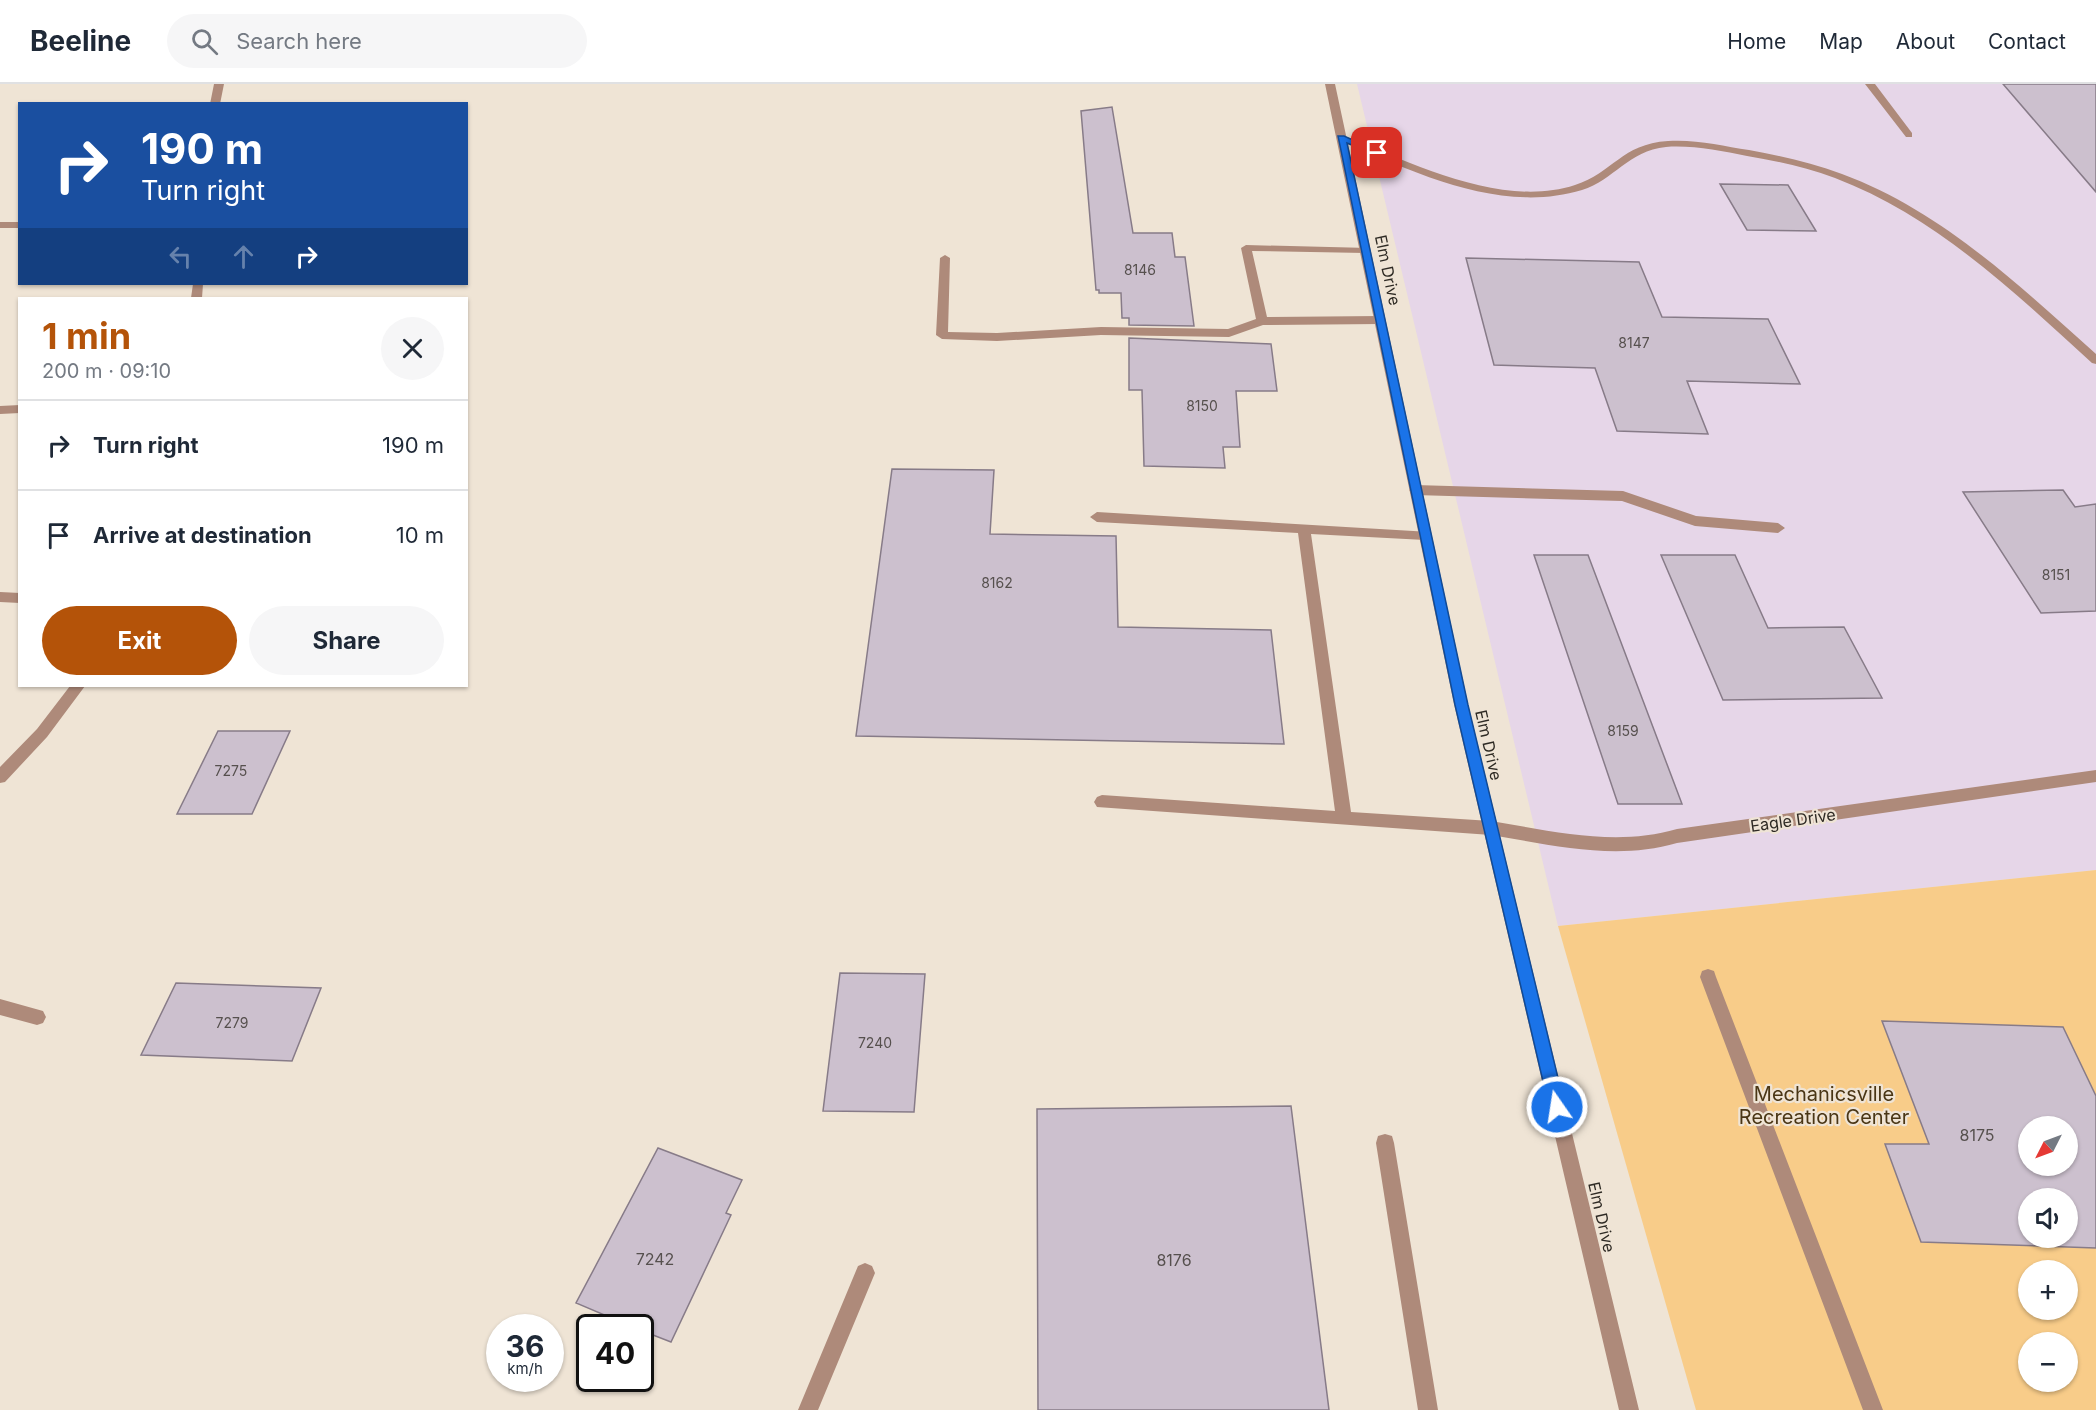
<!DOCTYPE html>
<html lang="en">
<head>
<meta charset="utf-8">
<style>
  body { margin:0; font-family:Inter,sans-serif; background:#f6f6f7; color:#1f2937; height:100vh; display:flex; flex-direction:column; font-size:22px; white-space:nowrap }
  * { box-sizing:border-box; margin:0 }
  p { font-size:20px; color:#747a83 }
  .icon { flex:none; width:33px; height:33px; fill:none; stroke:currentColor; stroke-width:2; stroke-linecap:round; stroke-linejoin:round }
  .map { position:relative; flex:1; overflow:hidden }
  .sheet { position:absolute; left:18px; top:213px; width:450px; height:390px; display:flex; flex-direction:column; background:#fff; border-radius:0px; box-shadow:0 2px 4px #0004 }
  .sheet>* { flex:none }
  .guide { position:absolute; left:18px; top:18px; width:450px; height:183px; border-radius:0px; box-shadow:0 2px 4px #0004; background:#1a4fa0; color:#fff; overflow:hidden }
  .needle { width:39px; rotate:228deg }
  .controls { position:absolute; left:2018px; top:1032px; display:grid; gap:12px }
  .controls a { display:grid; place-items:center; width:60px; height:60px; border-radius:50%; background:#fff; box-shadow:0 2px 4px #0004; font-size:30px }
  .speed { position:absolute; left:486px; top:1230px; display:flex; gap:12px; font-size:30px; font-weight:700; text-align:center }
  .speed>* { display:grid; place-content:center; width:78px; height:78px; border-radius:50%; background:#fff; box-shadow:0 2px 4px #0004; line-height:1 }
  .speed small { font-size:15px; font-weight:400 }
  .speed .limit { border:3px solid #111; border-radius:9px; background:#fff; color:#111 }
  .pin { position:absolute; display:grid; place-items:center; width:51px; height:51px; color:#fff; margin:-26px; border-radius:12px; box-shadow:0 3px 9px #0006 }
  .me { position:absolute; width:66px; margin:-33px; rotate:347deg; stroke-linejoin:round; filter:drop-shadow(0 0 4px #0008) }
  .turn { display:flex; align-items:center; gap:21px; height:126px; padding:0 24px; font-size:27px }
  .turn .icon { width:78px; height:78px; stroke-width:2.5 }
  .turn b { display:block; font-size:42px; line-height:51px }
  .lanes { display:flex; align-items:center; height:57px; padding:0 24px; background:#0003; justify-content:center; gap:30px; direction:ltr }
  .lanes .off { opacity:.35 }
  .round { display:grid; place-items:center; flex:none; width:63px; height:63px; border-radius:32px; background:#f6f6f7 }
  .head { display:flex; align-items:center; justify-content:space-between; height:102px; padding:0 24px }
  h1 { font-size:36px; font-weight:700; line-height:45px; color:#b45309 }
  .button { display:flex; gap:12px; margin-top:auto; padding:12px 24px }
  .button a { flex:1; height:69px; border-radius:36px; background:#b45309; color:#fff; font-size:24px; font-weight:700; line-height:69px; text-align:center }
  .button a+a { background:#f6f6f7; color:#1f2937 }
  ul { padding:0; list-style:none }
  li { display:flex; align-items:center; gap:18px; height:90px; padding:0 24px; border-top:2px solid #e0e1e3 }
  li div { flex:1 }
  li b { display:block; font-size:22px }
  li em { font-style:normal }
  header { display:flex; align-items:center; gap:36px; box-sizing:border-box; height:84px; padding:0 30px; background:#fff; border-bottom:2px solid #e0e1e3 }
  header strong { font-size:28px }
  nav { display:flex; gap:33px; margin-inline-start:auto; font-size:21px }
  .search { width:420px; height:54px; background:#f6f6f7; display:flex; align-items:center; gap:15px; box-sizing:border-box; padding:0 21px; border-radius:33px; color:#747a83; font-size:22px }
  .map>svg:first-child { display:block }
  .industrial { fill:#e6d6e8 }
  .green { fill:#f8cc89; fill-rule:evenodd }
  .building { fill:#ccc0ce; stroke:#877b88; stroke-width:1.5; fill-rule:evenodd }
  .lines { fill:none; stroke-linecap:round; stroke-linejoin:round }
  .service { fill:#ae8a7a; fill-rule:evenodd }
  .minor { fill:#ae8a7a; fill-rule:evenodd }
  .tertiary { fill:#ae8a7a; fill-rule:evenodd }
  .route { fill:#1a73e8; stroke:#114b97; stroke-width:1.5 }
  .labels { text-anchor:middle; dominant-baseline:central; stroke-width:4.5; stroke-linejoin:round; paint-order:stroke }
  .number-label { font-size:14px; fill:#56504e }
  .street-label { font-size:16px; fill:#2e2a24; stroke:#efe4d5 }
  .near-number-label { font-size:16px; fill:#56504e }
  .near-park-label { font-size:20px; fill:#4a3615; stroke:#efe4d5 }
</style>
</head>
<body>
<header>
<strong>Beeline</strong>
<div class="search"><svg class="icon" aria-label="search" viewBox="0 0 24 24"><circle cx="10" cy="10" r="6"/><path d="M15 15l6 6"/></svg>Search here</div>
<nav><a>Home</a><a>Map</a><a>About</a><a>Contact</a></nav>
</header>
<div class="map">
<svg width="2096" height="1326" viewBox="0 0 2096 1326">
  <rect width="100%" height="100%" fill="#efe4d5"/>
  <path class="industrial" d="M 1357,0 L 2096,0 L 2096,786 L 1558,842 Z"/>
  <path class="green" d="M 2096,786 L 2096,1326 L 1696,1326 L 1558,842 ZM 2028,1042 L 2067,1042 L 2067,1082 L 2028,1082 ZM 2028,1114 L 2067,1114 L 2067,1154 L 2028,1154 ZM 2028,1186 L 2067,1186 L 2067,1226 L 2028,1226 ZM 2028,1258 L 2067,1258 L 2067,1298 L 2028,1298 Z"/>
  <path class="building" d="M 2003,0 L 2096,0 L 2096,108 Z
    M 1112,23 L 1133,149 L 1172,149 L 1175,173 L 1185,173 L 1194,242 L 1129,241 L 1129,234 L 1122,234 L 1121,209 L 1099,209 L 1099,206 L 1096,206 L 1081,27 Z
    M 1720,100 L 1788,101 L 1816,147 L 1747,146 Z
    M 1466,174 L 1639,178 L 1662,233 L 1768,235 L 1800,300 L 1687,297 L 1708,350 L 1617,347 L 1595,284 L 1494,281 Z
    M 1129,254 L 1271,260 L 1277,307 L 1236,307 L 1240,363 L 1223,363 L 1225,384 L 1144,382 L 1142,306 L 1129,306 Z
    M 892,385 L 994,386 L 990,450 L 1116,452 L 1118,543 L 1271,546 L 1284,660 L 856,652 Z
    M 2063,406 L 2075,423 L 2096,420 L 2096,527 L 2041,529 L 1963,408 Z
    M 1534,471 L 1588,471 L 1682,720 L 1618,720 Z
    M 1661,471 L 1735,471 L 1768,544 L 1844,543 L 1882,614 L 1723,616 Z
    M 218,647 L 290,647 L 252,730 L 177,730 Z
    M 840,889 L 925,890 L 914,1028 L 823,1027 Z
    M 176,899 L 321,904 L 292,977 L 141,971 Z
    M 1882,937 L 2063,943 L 2096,1012 L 2096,1164 L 1921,1158 L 1885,1060 L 1929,1060 ZM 2028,1042 L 2067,1042 L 2067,1082 L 2028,1082 ZM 2028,1114 L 2067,1114 L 2067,1154 L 2028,1154 Z
    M 1291,1022 L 1329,1326 L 1038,1326 L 1037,1025 Z
    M 658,1064 L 742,1096 L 726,1129 L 731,1131 L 671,1258 L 640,1246 L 640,1244 L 635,1244 L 576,1219 Z"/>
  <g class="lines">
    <path class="service" d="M 1338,52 L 1344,52 C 1412,79 1502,125 1575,101 C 1613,89 1621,60 1668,57 C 1695,55 1723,62 1749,66 C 1781,72 1812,79 1842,90 C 1940,126 2019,201 2096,270 L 2096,280 L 2092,279 C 2014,208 1935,132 1835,94 C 1806,83 1777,77 1747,72 C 1721,67 1692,61 1666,63 C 1628,67 1614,96 1582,106 C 1500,131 1412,87 1338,56 Z
      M 1246,161 L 1369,164 L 1370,166 L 1365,169 L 1252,167 L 1267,233 L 1380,232 L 1386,236 L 1380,240 L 1263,241 L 1229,253 L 1101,251 L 997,257 L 942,255 L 936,251 L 940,174 L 945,171 L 950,174 L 948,248 L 997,249 L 1101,243 L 1228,245 L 1256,235 L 1241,164 Z
      M 20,321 L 20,329 L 0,330 L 0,322 Z
      M 1415,401 L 1623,407 L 1696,432 L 1778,439 L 1785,444 L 1778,449 L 1695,442 L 1622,417 L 1415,411 L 1409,406 Z
      M 1097,428 L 1430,448 L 1432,451 L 1425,456 L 1311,450 L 1351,728 L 1491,737 L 1497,739 L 1499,744 L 1497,749 L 1491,751 L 1097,723 L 1094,718 L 1097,713 L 1102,711 L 1335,727 L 1298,449 L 1097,438 L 1090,433 Z
      M 1708,885 L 1714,887 L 1716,893 L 1883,1326 L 1863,1326 L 1700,893 L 1702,887 Z
      M 0,915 L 43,927 L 46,933 L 43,939 L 37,941 L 0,931 Z
      M 1385,1050 L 1392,1052 L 1394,1059 L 1438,1326 L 1418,1326 L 1376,1059 L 1378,1052 Z
      M 865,1179 L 872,1182 L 875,1189 L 818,1326 L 798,1326 L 858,1182 Z"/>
    <path class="minor" d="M 214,0 L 224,0 L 220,20 L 210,20 Z
      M 1865,0 L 1875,0 L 1912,49 L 1912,53 L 1906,53 Z
      M 0,138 L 20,138 L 20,144 L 0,144 Z
      M 193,200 L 203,200 L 202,214 L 191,214 Z
      M 0,508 L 20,509 L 20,519 L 0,518 Z
      M 70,602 L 85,602 L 47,653 L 5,698 L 0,699 L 0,683 L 37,645 Z
      M 2096,686 L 2096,698 L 1677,759 C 1615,777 1553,761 1491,751 L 1485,749 L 1483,744 L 1485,739 L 1491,737 C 1553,747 1615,763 1677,745 Z"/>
    <path class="tertiary" d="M 1325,0 L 1335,0 L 1468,620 L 1639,1326 L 1619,1326 L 1454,620 Z"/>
  </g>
  <path class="route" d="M 1338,52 L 1344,52 L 1382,69 L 1374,70 L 1347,59 L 1468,621 L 1565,1023 L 1563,1029 L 1557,1032 L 1551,1029 L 1549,1023 L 1455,621 Z"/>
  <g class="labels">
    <g class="number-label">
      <text x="1140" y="185">8146</text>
      <text x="1634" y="258">8147</text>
      <text x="1202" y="321">8150</text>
      <text x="2056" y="490">8151</text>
      <text x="997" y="498">8162</text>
      <text x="1623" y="646">8159</text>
      <text x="231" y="686">7275</text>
      <text x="232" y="938">7279</text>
      <text x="875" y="958">7240</text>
    </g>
    <g class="street-label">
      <text transform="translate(1388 186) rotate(78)">Elm Drive</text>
      <text transform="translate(1489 661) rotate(77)">Elm Drive</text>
      <text transform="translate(1793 736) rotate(-8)">Eagle Drive</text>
      <text transform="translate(1602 1133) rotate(77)">Elm Drive</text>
    </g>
    <g class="near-number-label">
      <text x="1977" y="1051">8175</text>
      <text x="655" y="1175">7242</text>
      <text x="1174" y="1176">8176</text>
    </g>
    <g class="near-park-label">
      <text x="1824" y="1010">Mechanicsville<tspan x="1824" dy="23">Recreation Center</tspan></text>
    </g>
  </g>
</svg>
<div class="controls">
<a><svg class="needle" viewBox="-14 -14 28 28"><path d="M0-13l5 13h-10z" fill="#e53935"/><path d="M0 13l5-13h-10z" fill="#747a83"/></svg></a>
<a><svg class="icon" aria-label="sound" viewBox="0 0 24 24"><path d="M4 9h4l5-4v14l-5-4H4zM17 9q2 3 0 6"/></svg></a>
<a>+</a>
<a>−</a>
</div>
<div class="speed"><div>36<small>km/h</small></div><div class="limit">40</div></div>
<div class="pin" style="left:1377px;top:69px;background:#d93025"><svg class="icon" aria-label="arrive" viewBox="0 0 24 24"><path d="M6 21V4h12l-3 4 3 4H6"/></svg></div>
<svg class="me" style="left:1557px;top:1023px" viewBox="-20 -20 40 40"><circle r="17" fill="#1a73e8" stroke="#fff" stroke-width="3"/><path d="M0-11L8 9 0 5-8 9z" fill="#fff"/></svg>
<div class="guide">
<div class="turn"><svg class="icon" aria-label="right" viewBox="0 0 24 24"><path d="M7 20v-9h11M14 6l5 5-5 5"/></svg><div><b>190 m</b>Turn right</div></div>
<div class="lanes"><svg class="icon off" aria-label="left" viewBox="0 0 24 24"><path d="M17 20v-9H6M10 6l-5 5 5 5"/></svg><svg class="icon off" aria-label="ahead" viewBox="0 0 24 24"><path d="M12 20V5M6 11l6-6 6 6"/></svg><svg class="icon" aria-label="right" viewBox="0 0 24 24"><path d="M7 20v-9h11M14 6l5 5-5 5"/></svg></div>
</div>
<section class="sheet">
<div class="head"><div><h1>1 min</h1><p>200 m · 09:10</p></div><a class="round"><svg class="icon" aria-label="close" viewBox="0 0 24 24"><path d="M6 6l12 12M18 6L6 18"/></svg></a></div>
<ul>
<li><svg class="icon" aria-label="right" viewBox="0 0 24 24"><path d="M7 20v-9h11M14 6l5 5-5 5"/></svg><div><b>Turn right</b></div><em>190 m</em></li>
<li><svg class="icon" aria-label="arrive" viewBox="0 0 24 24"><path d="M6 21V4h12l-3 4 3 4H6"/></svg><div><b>Arrive at destination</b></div><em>10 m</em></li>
</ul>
<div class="button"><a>Exit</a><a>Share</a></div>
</section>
</div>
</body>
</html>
